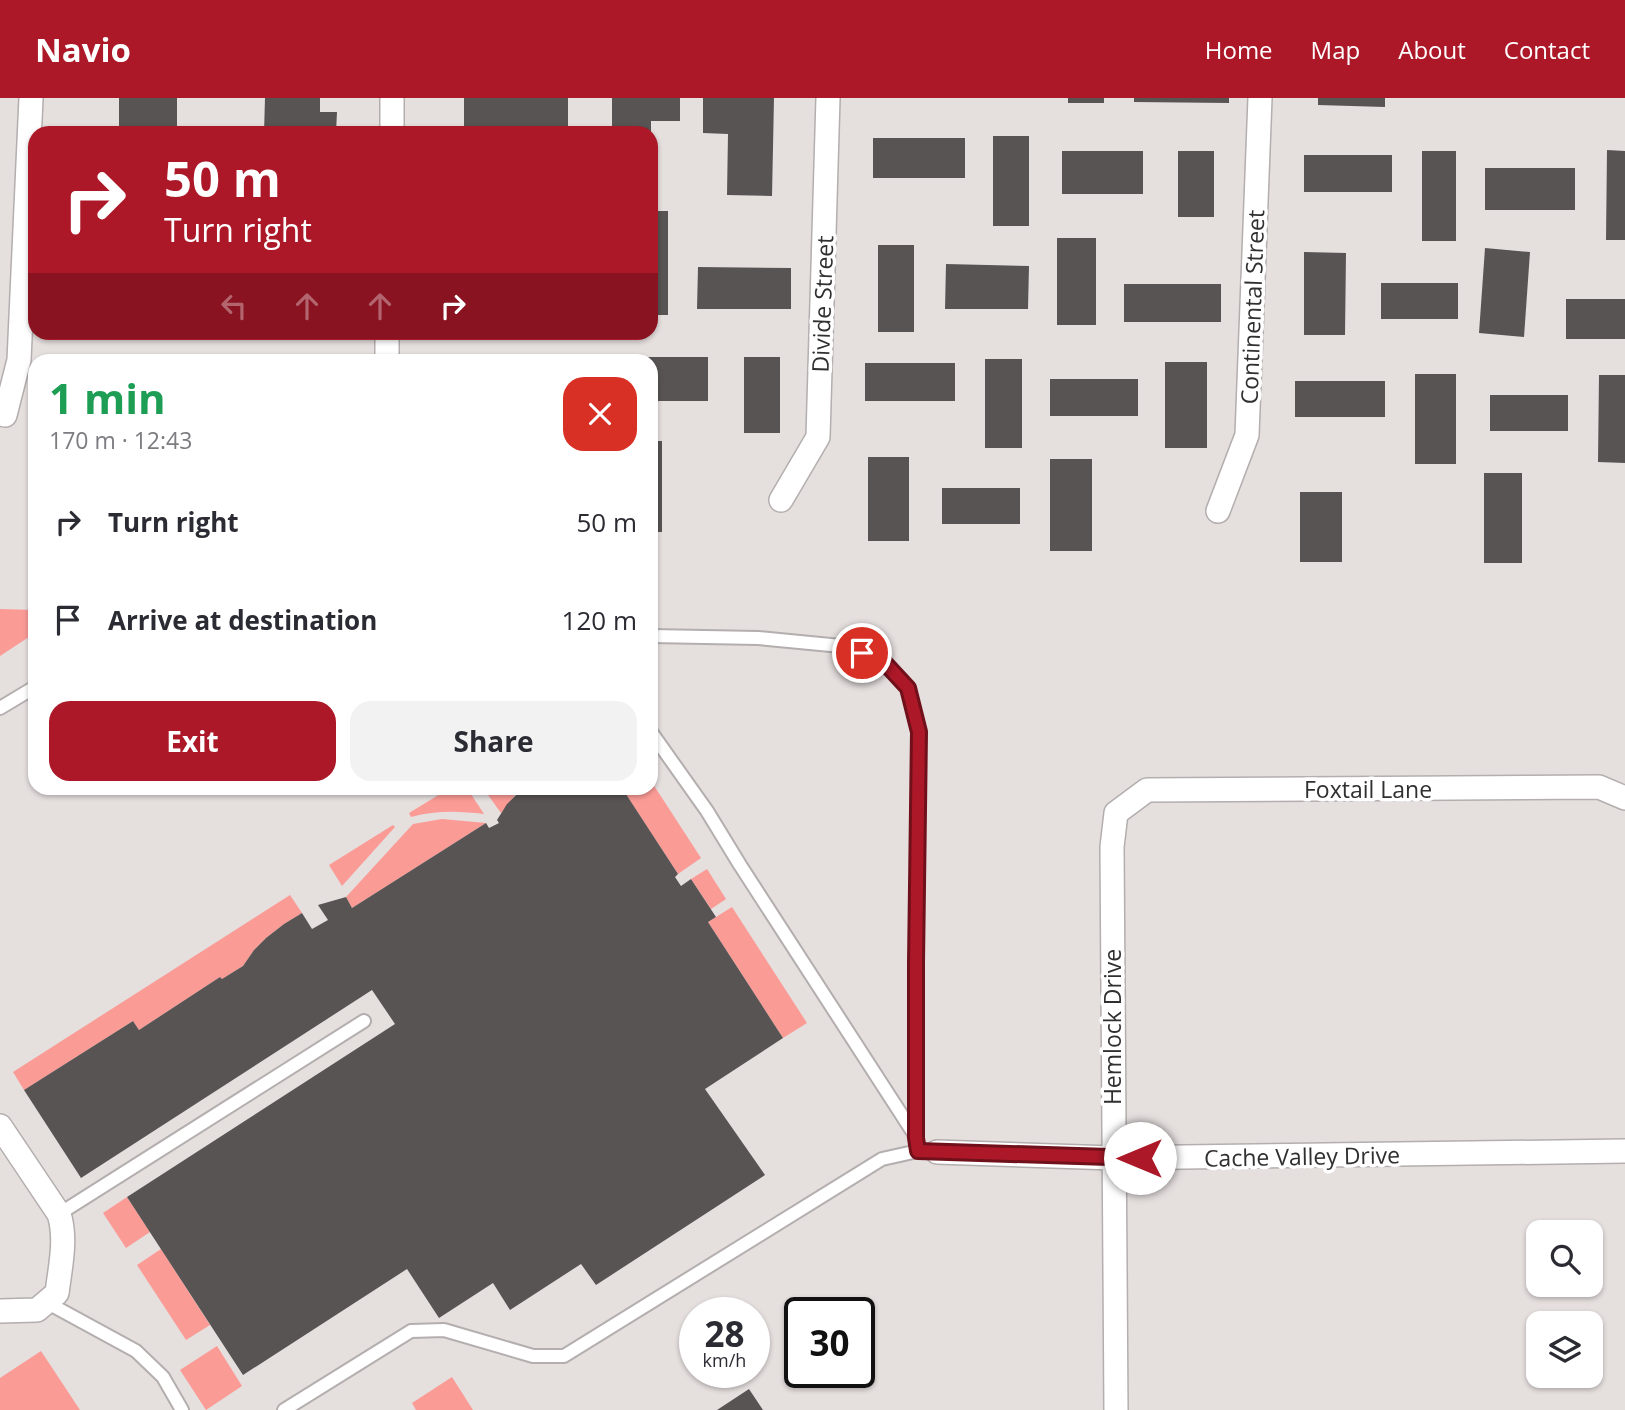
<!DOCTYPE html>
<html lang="en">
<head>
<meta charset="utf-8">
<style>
  body { margin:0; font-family:"Open Sans",sans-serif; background:#f2f2f3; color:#2b2b33; height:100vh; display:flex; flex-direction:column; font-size:26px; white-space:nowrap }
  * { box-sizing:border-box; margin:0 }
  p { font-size:23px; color:#7c7c81 }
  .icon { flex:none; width:38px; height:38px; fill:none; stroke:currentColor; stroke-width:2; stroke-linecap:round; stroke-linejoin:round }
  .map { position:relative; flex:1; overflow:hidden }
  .details { position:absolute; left:28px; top:256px; width:630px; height:441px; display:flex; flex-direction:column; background:#fff; border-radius:21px; box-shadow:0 2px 5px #0004 }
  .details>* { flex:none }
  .top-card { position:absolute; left:28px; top:28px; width:630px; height:214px; border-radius:21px; box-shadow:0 2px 5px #0004; background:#ac1828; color:#fff; overflow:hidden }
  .controls { position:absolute; left:1526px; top:1122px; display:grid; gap:14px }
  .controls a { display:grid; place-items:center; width:77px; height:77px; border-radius:14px; background:#fff; box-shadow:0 2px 5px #0004; font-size:35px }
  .speed { position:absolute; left:679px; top:1199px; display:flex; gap:14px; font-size:35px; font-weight:700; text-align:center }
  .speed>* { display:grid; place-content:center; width:91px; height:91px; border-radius:50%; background:#fff; box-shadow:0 2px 5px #0004; line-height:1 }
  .speed small { font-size:18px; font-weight:400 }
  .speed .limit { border:4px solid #111; border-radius:10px; background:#fff; color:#111 }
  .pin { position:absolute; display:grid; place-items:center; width:60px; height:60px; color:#fff; margin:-30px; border:4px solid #fff; border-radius:50%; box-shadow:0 2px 7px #0007 }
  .me { position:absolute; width:77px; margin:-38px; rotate:270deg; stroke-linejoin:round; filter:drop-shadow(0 0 5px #0008) }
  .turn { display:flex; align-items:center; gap:24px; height:147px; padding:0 21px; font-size:32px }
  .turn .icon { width:91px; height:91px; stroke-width:2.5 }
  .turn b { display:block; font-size:49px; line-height:60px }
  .lanes { display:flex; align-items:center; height:66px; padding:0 21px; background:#0003; justify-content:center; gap:35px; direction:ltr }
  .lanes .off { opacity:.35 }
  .round { display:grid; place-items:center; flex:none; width:74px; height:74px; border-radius:21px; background:#f2f2f3 }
  .overview { display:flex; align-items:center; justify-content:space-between; height:119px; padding:0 21px }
  h1 { font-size:42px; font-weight:700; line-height:52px; color:#1e9e55 }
  .primary-button { display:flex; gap:14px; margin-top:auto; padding:14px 21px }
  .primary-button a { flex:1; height:80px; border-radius:21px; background:#ac1828; color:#fff; font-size:28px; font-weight:700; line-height:80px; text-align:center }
  .primary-button a+a { background:#f2f2f3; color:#2b2b33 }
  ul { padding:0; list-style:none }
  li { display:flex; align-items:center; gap:21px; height:98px; padding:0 21px }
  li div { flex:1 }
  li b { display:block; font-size:26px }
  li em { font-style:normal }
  header { display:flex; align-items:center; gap:42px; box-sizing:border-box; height:98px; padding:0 35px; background:#ac1828; color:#fff }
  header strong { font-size:33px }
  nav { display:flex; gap:38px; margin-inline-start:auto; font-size:24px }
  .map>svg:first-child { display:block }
  .green { fill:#fb9b96 }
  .building { fill:#595454 }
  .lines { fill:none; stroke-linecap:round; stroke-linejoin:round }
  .service-casing { stroke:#b4aeae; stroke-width:16 }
  .minor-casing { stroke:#b4aeae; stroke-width:26 }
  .service { stroke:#fff; stroke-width:12 }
  .minor { stroke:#fff; stroke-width:23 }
  .route-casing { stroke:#70101a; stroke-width:18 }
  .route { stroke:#ac1828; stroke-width:12 }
  .labels { text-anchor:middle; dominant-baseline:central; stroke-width:7; stroke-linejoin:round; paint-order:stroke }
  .street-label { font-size:23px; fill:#312f2f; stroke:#fff }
</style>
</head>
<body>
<header>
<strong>Navio</strong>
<nav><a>Home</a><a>Map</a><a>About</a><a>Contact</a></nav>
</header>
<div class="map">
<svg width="1625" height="1312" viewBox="0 0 1625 1312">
  <rect width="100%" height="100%" fill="#e5dfde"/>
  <path class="green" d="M 0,511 L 35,512 L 35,535 L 0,558 Z
    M 651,683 L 701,760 L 678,776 L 625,695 L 633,690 L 651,690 Z
    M 450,690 L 467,690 L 484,716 C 459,713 436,712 411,719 L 409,715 Z
    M 483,690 L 523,690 L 515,697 L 501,715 Z
    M 442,721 L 486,725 L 352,810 L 346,799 L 413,726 Z
    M 393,727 L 395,729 L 342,788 L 329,767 Z
    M 707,771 L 726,801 L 711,811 L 691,781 Z
    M 290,797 L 302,815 L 284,826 L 266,840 L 254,852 L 243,868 L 222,881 L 220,879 L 139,932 L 133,923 L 24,992 L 13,974 Z
    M 732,809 L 807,925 L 783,940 L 708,824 Z
    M 127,1099 L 150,1134 L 126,1150 L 103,1115 Z
    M 161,1151 L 210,1227 L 186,1242 L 137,1167 Z
    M 217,1248 L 242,1288 L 206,1312 L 180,1272 Z
    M 41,1253 L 80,1312 L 0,1312 L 0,1280 Z
    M 452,1279 L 473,1312 L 416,1312 L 412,1305 Z"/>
  <path class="building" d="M 119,0 L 177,0 L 177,35 L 119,35 Z
    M 265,0 L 320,0 L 320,14 L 337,14 L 336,35 L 264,35 Z
    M 464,0 L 568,0 L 568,28 L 464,28 Z
    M 612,0 L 680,0 L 680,23 L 651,23 L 651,35 L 612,35 Z
    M 703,0 L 774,0 L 772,98 L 727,97 L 728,36 L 703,35 Z
    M 1068,0 L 1104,0 L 1104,5 L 1068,5 Z
    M 1134,0 L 1229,0 L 1229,5 L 1134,4 Z
    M 1318,0 L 1385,0 L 1385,9 L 1318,7 Z
    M 993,38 L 1029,38 L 1029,128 L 993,128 Z
    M 873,40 L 965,40 L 965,80 L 873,80 Z
    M 1607,52 L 1625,53 L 1625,142 L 1606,142 Z
    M 1062,53 L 1143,53 L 1143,96 L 1062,96 Z
    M 1178,53 L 1214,53 L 1214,119 L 1178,119 Z
    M 1422,53 L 1456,53 L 1456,143 L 1422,143 Z
    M 1304,57 L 1392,57 L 1392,94 L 1304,94 Z
    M 1485,70 L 1575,70 L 1575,112 L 1485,112 Z
    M 651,113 L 668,113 L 668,217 L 651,217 Z
    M 1057,140 L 1096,140 L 1096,227 L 1057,227 Z
    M 878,147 L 914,147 L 914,234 L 878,234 Z
    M 1485,150 L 1530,154 L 1524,239 L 1479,235 Z
    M 1304,154 L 1346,155 L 1345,237 L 1304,237 Z
    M 946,166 L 1029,168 L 1028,211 L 945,211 Z
    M 698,169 L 791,170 L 791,211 L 697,211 Z
    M 1381,185 L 1458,185 L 1458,221 L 1381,221 Z
    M 1124,186 L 1221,186 L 1221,224 L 1124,224 Z
    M 1566,201 L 1625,201 L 1625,241 L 1566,241 Z
    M 276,234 L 326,234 L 326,238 L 276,238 Z
    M 455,234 L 517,234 L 517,241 L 455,241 Z
    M 625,259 L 708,259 L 708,303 L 651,303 L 651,262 L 625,262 Z
    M 744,259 L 780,259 L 780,335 L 744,335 Z
    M 985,261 L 1022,261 L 1022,350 L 985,350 Z
    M 1165,264 L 1207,264 L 1207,350 L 1165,350 Z
    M 865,265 L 955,265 L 955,303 L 865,303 Z
    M 1415,276 L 1456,276 L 1456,366 L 1415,366 Z
    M 1599,277 L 1625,277 L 1625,365 L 1598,364 Z
    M 1050,281 L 1138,281 L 1138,318 L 1050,318 Z
    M 1295,283 L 1385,283 L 1385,319 L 1295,319 Z
    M 1490,297 L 1568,297 L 1568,333 L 1490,333 Z
    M 651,343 L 662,343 L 662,434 L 651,434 Z
    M 868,359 L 909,359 L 909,443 L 868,443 Z
    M 1050,361 L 1092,361 L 1092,453 L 1050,453 Z
    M 1484,375 L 1522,375 L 1522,465 L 1484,465 Z
    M 942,390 L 1020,390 L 1020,426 L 942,426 Z
    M 1300,394 L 1342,394 L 1342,464 L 1300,464 Z
    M 523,690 L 622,690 L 678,776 L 675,779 L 681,788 L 691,781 L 716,819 L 708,824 L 783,940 L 705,991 L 765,1077 L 596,1187 L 581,1166 L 510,1212 L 493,1185 L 439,1220 L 407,1171 L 243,1277 L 127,1099 L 395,926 L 372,892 L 81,1080 L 24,992 L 133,923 L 139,932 L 220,879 L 222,881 L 243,868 L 254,852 L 266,840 L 284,826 L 302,815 L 312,831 L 328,822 L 318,807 L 346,799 L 352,810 L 486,725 L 489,730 L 499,725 L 497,722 L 507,706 Z
    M 749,1291 L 763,1312 L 717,1312 Z"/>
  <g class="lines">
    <g class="service-casing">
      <path id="service" d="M 651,538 L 758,540 L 841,548 L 883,563 L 908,590 L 919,634 L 916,865 L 916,1039 L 918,1053 L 937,1054
        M 0,610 L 35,589
        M 651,634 L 707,713 L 740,767 L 916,1039
        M 59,1116 L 364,923
        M 46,1204 L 136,1253 L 163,1279 L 182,1312
        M 284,1312 L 411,1233 L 444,1232 L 533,1258 L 564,1258 L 882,1061 L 918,1053"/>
    </g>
    <g class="minor-casing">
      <path id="minor" d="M 392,35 L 392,0
        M 387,262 L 387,234
        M 5,317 L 19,262 L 31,0
        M 781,402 L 818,339 L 828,0
        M 1218,413 L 1247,337 L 1260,0
        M 0,1028 L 59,1116 C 67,1141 60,1170 57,1195 L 37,1212 L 0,1213
        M 937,1054 L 1113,1060 L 1625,1053
        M 1116,1312 L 1112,749 L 1116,715 L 1147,692 L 1599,689 L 1625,700"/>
    </g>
    <use href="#service" class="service"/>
    <use href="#minor" class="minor"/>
  </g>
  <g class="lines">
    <g class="route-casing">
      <path id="route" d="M 862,555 L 883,563 L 908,590 L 919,634 L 916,865 L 916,1040 L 918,1053 L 1140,1060"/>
    </g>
    <use href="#route" class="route"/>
  </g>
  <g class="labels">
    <g class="street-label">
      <text transform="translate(822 206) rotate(-88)">Divide Street</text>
      <text transform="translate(1252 209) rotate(-88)">Continental Street</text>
      <text x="1368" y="691">Foxtail Lane</text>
      <text transform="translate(1112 929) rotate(-90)">Hemlock Drive</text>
      <text transform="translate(1302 1058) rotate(-1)">Cache Valley Drive</text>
    </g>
  </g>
</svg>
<div class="controls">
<a><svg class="icon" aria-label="search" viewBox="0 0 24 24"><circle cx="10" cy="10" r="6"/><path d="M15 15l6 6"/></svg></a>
<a><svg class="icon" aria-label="layers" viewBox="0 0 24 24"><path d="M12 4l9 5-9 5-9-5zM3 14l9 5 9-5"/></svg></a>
</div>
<div class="speed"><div>28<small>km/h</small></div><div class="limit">30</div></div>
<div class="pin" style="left:862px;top:555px;background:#d93025"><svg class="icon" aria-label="arrive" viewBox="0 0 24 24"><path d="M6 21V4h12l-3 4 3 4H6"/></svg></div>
<svg class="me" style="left:1140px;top:1060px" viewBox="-20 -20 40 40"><circle r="19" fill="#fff"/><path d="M0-13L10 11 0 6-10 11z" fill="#ac1828"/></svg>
<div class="top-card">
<div class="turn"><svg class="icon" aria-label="right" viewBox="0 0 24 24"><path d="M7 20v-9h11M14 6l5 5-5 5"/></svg><div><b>50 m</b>Turn right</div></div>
<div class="lanes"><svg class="icon off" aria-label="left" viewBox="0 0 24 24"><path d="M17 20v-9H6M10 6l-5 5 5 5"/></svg><svg class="icon off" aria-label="ahead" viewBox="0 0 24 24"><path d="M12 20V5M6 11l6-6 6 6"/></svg><svg class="icon off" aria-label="ahead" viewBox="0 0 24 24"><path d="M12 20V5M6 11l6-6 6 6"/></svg><svg class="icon" aria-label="right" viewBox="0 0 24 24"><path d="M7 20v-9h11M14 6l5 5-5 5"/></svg></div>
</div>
<section class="details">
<div class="overview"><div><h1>1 min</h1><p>170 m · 12:43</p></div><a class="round" style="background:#d93025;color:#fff"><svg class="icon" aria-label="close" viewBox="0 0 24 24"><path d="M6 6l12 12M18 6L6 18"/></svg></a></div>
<ul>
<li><svg class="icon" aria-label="right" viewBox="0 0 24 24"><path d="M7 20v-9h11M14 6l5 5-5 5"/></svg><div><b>Turn right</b></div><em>50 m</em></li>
<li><svg class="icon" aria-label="arrive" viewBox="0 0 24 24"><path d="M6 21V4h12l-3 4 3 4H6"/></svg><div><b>Arrive at destination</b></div><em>120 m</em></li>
</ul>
<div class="primary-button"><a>Exit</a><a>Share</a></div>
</section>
</div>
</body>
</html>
